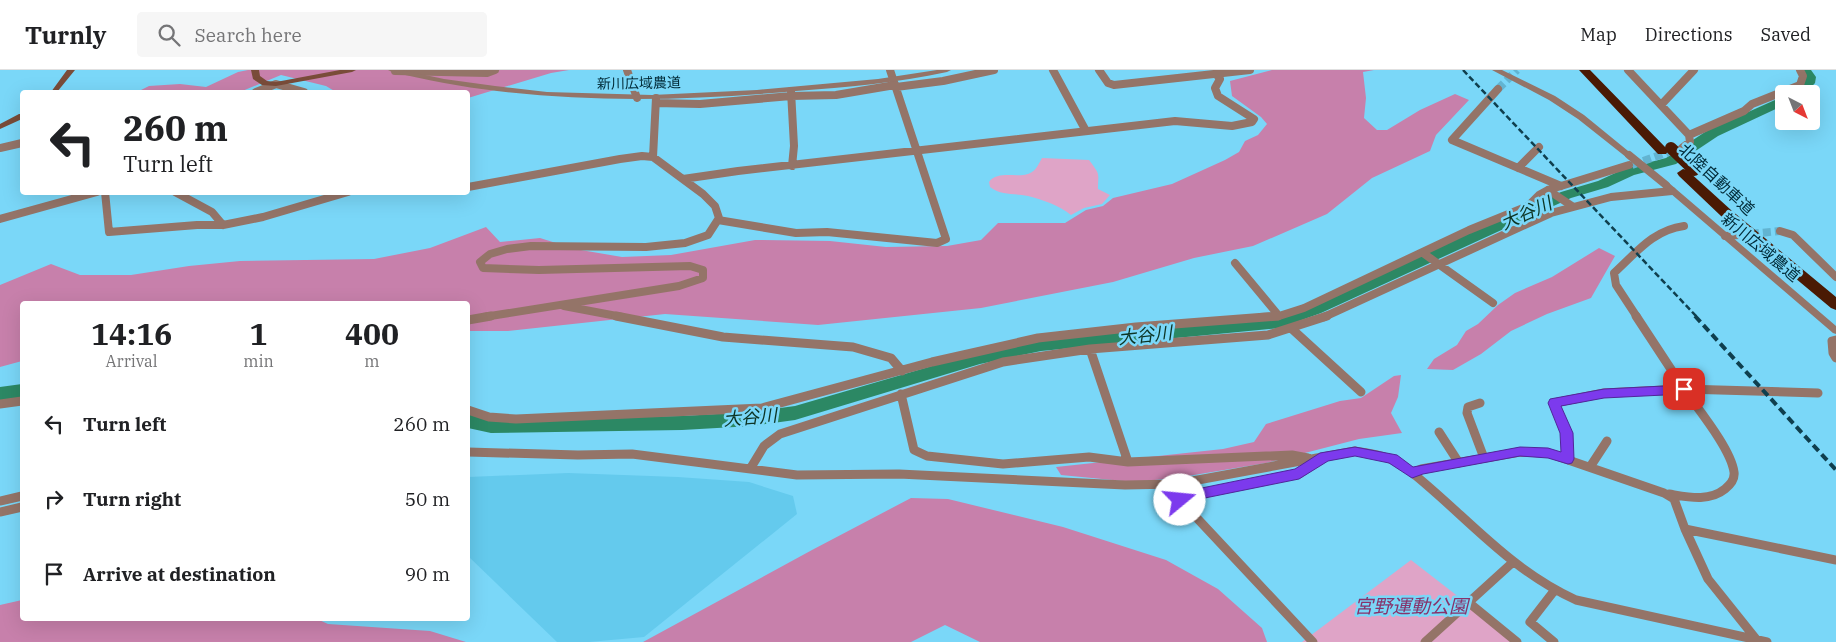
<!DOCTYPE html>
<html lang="en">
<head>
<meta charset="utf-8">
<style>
  body { margin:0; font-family:"IBM Plex Serif","Noto Sans JP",serif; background:#f6f6f6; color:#202124; height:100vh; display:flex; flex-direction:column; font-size:19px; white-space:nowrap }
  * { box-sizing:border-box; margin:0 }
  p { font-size:16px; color:#757577 }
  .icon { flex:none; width:28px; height:28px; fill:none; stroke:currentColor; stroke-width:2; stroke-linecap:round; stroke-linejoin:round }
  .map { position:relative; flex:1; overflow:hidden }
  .drawer { position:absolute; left:20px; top:231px; width:450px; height:320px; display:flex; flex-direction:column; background:#fff; border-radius:5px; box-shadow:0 5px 20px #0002 }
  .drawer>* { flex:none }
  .top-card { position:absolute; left:20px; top:20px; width:450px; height:105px; border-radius:5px; box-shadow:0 5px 20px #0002; background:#fff; color:#202124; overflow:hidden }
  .needle { width:32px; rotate:138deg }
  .fabs { position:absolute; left:1775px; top:15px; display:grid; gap:10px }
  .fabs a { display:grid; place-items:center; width:45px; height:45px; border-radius:5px; background:#fff; box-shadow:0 5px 20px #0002; font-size:25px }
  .pin { position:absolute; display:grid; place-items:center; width:42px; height:42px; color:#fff; margin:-21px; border-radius:10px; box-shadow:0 2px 8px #0006 }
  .me { position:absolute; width:55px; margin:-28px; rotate:73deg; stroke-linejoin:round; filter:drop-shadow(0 0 4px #0008) }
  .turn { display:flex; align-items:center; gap:18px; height:105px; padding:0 20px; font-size:22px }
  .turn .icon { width:65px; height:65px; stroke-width:2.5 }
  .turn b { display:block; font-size:35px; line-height:42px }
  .eta { display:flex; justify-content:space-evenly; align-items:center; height:85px; text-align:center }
  .eta b { font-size:30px; font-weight:700; line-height:35px }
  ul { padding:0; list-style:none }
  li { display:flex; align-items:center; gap:15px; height:75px; padding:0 20px }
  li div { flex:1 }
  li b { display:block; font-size:19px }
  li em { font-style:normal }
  header { display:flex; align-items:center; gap:30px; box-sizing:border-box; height:70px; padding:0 25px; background:#fff; border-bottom:1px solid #e0e0e0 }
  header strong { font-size:24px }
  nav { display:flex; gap:28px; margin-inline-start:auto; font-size:18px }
  .search { width:350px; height:45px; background:#f6f6f6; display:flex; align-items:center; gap:12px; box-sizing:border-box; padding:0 18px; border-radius:5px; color:#757577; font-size:19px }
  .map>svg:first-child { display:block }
  .built { fill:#64caed }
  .green { fill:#dfa4c7 }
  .forest { fill:#c780ab }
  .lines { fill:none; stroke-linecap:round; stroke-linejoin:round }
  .river { fill:#2c8864; fill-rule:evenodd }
  .minor-tunnel { stroke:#62b4d1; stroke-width:8; stroke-dasharray:8 4; stroke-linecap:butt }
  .minor-far1 { stroke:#947468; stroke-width:8 }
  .minor { stroke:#947468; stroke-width:9 }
  .tertiary { fill:#947468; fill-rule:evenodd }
  .secondary { fill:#794c39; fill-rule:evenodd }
  .motorway { fill:#4a1a04; fill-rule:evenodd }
  .rail-far1 { stroke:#0f3f4e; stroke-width:2.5; stroke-dasharray:6 3; stroke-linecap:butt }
  .rail { stroke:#0f3f4e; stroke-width:4; stroke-dasharray:8 4.5; stroke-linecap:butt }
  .tertiary-bridge { stroke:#947468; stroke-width:8 }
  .motorway-bridge { stroke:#4a1a04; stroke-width:12 }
  .route { fill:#7c3aed; stroke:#51269a }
  .labels { text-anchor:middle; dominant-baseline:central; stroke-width:5; stroke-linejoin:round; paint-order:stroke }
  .far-street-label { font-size:14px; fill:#002a37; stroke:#7ad7f8 }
  .street-label { font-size:16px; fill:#002a37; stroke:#7ad7f8 }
  .water-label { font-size:18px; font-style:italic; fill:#0c3424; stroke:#7ad7f8 }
  .near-park-label { font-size:19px; font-style:italic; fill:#87336b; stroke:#7ad7f8 }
</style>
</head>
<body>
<header>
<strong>Turnly</strong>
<div class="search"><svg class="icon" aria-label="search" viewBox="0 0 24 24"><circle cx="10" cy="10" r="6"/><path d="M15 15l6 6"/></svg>Search here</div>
<nav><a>Map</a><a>Directions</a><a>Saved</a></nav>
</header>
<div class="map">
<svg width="1836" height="572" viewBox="0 0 1836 572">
  <rect width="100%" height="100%" fill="#7ad7f8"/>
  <path class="built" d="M 568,403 L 678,407 L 749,412 L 793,426 L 797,444 L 644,567 L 589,572 L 557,572 L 468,486 L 468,407 Z"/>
  <path class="green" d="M 1042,88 L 1089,90 C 1101,106 1098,102 1098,119 L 1110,125 L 1102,134 L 1084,138 L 1071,145 C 1059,135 1043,130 1028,126 C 1014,123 1002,126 990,117 L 989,112 C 999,99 1020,110 1032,102 C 1037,99 1039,93 1042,88 Z
    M 1411,490 L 1517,572 L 1302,572 Z"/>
  <path class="forest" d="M 248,0 L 569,0 L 551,3 L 468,28 L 468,22 L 336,22 L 326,16 L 281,5 L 240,22 L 137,22 L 149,16 L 180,14 L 206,17 L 238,2 Z
    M 1272,0 L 1374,0 L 1363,2 L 1366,28 L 1364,48 L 1377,60 L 1387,60 L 1420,40 L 1455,24 L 1469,30 L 1436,65 L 1430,81 L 1372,108 L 1327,144 L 1253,176 L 1194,188 L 1113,212 L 981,238 L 818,255 L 665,244 L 508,261 L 468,261 L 468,234 L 22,234 L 22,291 L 0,297 L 0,215 L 51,194 L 80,205 L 131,205 L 189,196 L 240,191 L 374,189 L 430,178 L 486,157 L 500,172 L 540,168 L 575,179 L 622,187 L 671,185 L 755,170 L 830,171 L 886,177 L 947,176 L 981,170 L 998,153 L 1065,153 L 1086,140 L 1103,136 L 1113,128 L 1172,114 L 1225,90 L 1239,82 L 1245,71 L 1258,65 L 1267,54 L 1261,47 L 1232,26 L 1230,11 Z
    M 1599,178 L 1615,186 L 1591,228 L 1547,244 L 1511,261 L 1481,284 L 1453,300 L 1427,299 L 1434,289 L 1457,275 L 1466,261 L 1478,254 L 1498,235 L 1515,223 L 1552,207 Z
    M 1401,305 L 1398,327 L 1391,343 L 1402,363 L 1359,369 L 1266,393 L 1176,408 L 1133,412 L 1061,405 L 1056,397 L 1223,379 L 1254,372 L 1266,354 L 1340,331 L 1361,328 L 1394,306 Z
    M 911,428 L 948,429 L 1063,457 L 1166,490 L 1218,519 L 1262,558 L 1267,572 L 980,572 L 945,555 L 911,572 L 643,572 L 812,480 Z
    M 22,530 L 22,549 L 317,549 L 328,554 L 430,561 L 466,572 L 0,572 L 0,535 Z"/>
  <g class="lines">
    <path class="river" d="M 1799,0 L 1811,0 L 1816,7 L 1815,13 L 1805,24 L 1791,24 L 1803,12 L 1804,7 Z
      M 1784,26 L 1784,35 L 1718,66 L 1676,94 L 1634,105 L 1608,117 L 1571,128 L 1321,243 L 1280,258 L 1041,281 L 980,294 L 795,350 L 752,356 L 682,360 L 491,363 L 468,358 L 468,344 L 491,349 L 682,346 L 752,342 L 795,336 L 980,282 L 1041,269 L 1278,246 L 1309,235 L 1561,122 L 1598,111 L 1624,99 L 1666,88 L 1708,60 Z
      M 22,314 L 22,328 L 0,331 L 0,317 Z"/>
    <path class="minor-tunnel" d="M 1498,19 L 1517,0
      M 1632,95 L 1674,80
      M 1739,165 L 1780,161"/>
    <path class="minor-far1" d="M 627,0 L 637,28
      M 1053,0 L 1086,61
      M 1099,0 L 1108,13 L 1114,15 L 1250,0
      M 1628,0 L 1689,65 L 1690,72 L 1682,78
      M 395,1 L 487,3 L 495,0
      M 896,17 L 943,11 L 994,0
      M 1498,19 L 1452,70 L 1561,116
      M 791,21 L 794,76 L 792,96
      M 256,22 L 276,14 L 304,22
      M 656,33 L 700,34 L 791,26 L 836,25 L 895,15
      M 1661,35 L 1694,0
      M 1689,65 L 1744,41 L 1752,34 L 1800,15 L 1803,6 L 1800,0
      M 0,78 L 22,73
      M 653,87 L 656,28
      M 1518,98 L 1539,77
      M 683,109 L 738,101 L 1175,51 L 1232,56 L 1252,52 L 1254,49 L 1218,26 L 1215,18 L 1220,9 L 1217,5
      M 468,117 L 620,89 L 642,86 L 653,87 L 703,124 L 715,136 L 719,148 L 708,165 L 685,173 L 646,177 L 531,176 L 507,179 L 490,184 L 480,192 L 483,198 L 539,200 L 690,196 L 703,200 L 703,208 L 679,216 L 484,247
      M 1548,120 L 1572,136
      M 105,122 L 109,162 L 197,155 L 223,155 L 263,147 L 348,122
      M 175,122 L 212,142 L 223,155
      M 0,149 L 97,122
      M 718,150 L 796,163 L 827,162 L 937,173 L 946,169 L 890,0
      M 1780,161 L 1793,165 L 1836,207
      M 1725,166 L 1739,165
      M 1423,183 L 1493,233
      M 1235,193 L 1279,246
      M 564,236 L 622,247
      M 1261,247 L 1279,246 L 1304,238 L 1469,160 L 1528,136 L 1539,125 L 1548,120 L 1629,95
      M 1324,247 L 1551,143 L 1611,127 L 1672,121
      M 1637,247 L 1616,215 L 1614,203 C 1636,183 1653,160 1684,156"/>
    <path class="minor" d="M 616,246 L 723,267 L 853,277 L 891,288 L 902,301
      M 1636,246 L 1684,319 L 1818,323
      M 468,250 L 491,246
      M 1292,259 L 1361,322
      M 1836,270 L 1832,271 L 1833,283 L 1836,288
      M 1090,279 L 1128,392
      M 901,324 L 914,380 L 927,386 L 1003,394 L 1089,387 L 1128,392 L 1292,385 L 1308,388
      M 1480,333 L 1468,337 L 1467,343 L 1484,388
      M 0,334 L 22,331
      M 468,340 L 489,347 L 516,349 L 762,338 L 932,292 L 1038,268 L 1136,257 L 1278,246
      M 1439,362 L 1459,393
      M 468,382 L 578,385 L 632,384 L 797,405 L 899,404 L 1125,415 L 1176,414 L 1355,381 C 1374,384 1389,386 1405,397 C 1464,443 1506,498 1576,530 L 1767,572
      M 1567,389 L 1567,363 L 1554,333 L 1604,323 L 1684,319 C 1698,339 1731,379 1734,402 C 1735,409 1730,415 1725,419 C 1709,432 1688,427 1669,424
      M 1590,397 L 1607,371
      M 750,399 L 764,376 L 780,364 L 1003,292 L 1090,279 L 1268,265 L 1327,246
      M 1412,403 L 1421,399 L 1520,382 L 1548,383 L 1664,423 L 1674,429 L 1685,459 L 1708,509 L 1756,569
      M 0,431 L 22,426
      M 0,442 L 22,437
      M 1685,459 L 1836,490
      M 1554,521 L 1530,552 L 1554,572
      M 1468,532 L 1517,572
      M 1313,572 L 1180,430 L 1187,426 L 1299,404 L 1320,390
      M 1425,572 L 1512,493"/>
    <path class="tertiary" d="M 388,0 L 402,0 L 444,9 L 495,16 L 547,22 L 652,25 L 757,20 L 878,9 L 937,0 L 951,0 L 947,2 C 897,13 847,17 796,21 C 696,30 597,33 497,21 C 461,17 427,10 392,2 Z
      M 1492,0 L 1502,0 L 1555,26 L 1584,45 L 1633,85 L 1629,87 L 1626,87 L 1578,49 L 1549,30 Z
      M 1666,112 L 1669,113 L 1836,256 L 1836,264 L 1833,263 L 1663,117 L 1663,113 Z"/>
    <path class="secondary" d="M 67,0 L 75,0 L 57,22 L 51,22 Z
      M 251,0 L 259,0 L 260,6 L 267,11 L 276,12 L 340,0 L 356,0 L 352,2 L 276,16 L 262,15 L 253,9 Z
      M 19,44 L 22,44 L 22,49 L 0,59 L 0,54 Z"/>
    <path class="motorway" d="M 1579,0 L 1590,0 L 1666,78 L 1668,81 L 1666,84 L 1658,84 Z
      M 1683,99 L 1687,100 L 1731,140 L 1836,227 L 1836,240 L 1831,238 L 1721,146 L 1679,106 L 1677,103 Z"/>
    <path class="rail-far1" d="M 1463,0 L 1697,247"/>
    <path class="rail" d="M 1695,246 L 1836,400"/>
    <path class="tertiary-bridge" d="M 1629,85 L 1666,115"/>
    <path class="motorway-bridge" d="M 1671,78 L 1694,100"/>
  </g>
  <path class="route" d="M 1684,315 L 1689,319 L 1684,324 L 1604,328 L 1561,336 L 1573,363 L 1574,389 L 1572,393 L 1568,394 L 1548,388 L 1520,386 L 1423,404 L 1412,408 L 1389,393 L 1355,386 L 1328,391 L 1299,409 L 1190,431 L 1180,435 L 1175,434 L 1173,430 L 1175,426 L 1187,421 L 1295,399 L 1320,383 L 1355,377 L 1397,385 L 1413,397 L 1520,377 L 1548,378 L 1561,382 L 1560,363 L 1548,333 L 1550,329 L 1604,319 Z"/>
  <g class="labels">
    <g class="far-street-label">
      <text transform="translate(639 13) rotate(-1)">新川広域農道</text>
    </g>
    <g class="street-label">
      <text transform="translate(1717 109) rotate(43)">北陸自動車道</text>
      <text transform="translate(1761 177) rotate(40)">新川広域農道</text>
    </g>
    <g class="water-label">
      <text transform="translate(1526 143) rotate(-24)">大谷川</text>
      <text transform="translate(1145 265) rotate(-6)">大谷川</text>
      <text transform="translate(750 347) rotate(-5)">大谷川</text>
    </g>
    <g class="near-park-label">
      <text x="1411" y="536">宮野運動公園</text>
    </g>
  </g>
</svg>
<div class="fabs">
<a><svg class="needle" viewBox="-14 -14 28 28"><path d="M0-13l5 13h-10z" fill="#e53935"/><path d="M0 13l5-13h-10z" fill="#757577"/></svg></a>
</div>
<div class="pin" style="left:1684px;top:319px;background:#d93025"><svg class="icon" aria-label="arrive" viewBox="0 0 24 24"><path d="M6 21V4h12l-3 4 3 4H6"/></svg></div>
<svg class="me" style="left:1180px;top:430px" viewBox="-20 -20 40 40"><circle r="19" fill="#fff"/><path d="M0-13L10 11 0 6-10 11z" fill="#7c3aed"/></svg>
<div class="top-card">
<div class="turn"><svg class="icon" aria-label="left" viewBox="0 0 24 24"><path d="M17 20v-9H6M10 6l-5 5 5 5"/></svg><div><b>260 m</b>Turn left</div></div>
</div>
<section class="drawer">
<div class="eta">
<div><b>14:16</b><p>Arrival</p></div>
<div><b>1</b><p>min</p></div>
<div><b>400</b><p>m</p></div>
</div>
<ul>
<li><svg class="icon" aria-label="left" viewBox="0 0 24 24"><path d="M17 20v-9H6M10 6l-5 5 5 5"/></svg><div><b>Turn left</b></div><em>260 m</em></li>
<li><svg class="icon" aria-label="right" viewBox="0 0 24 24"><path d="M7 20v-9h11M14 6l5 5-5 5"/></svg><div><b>Turn right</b></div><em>50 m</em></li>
<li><svg class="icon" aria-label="arrive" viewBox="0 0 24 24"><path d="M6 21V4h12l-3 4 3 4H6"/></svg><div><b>Arrive at destination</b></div><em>90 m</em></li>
</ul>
</section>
</div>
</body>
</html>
